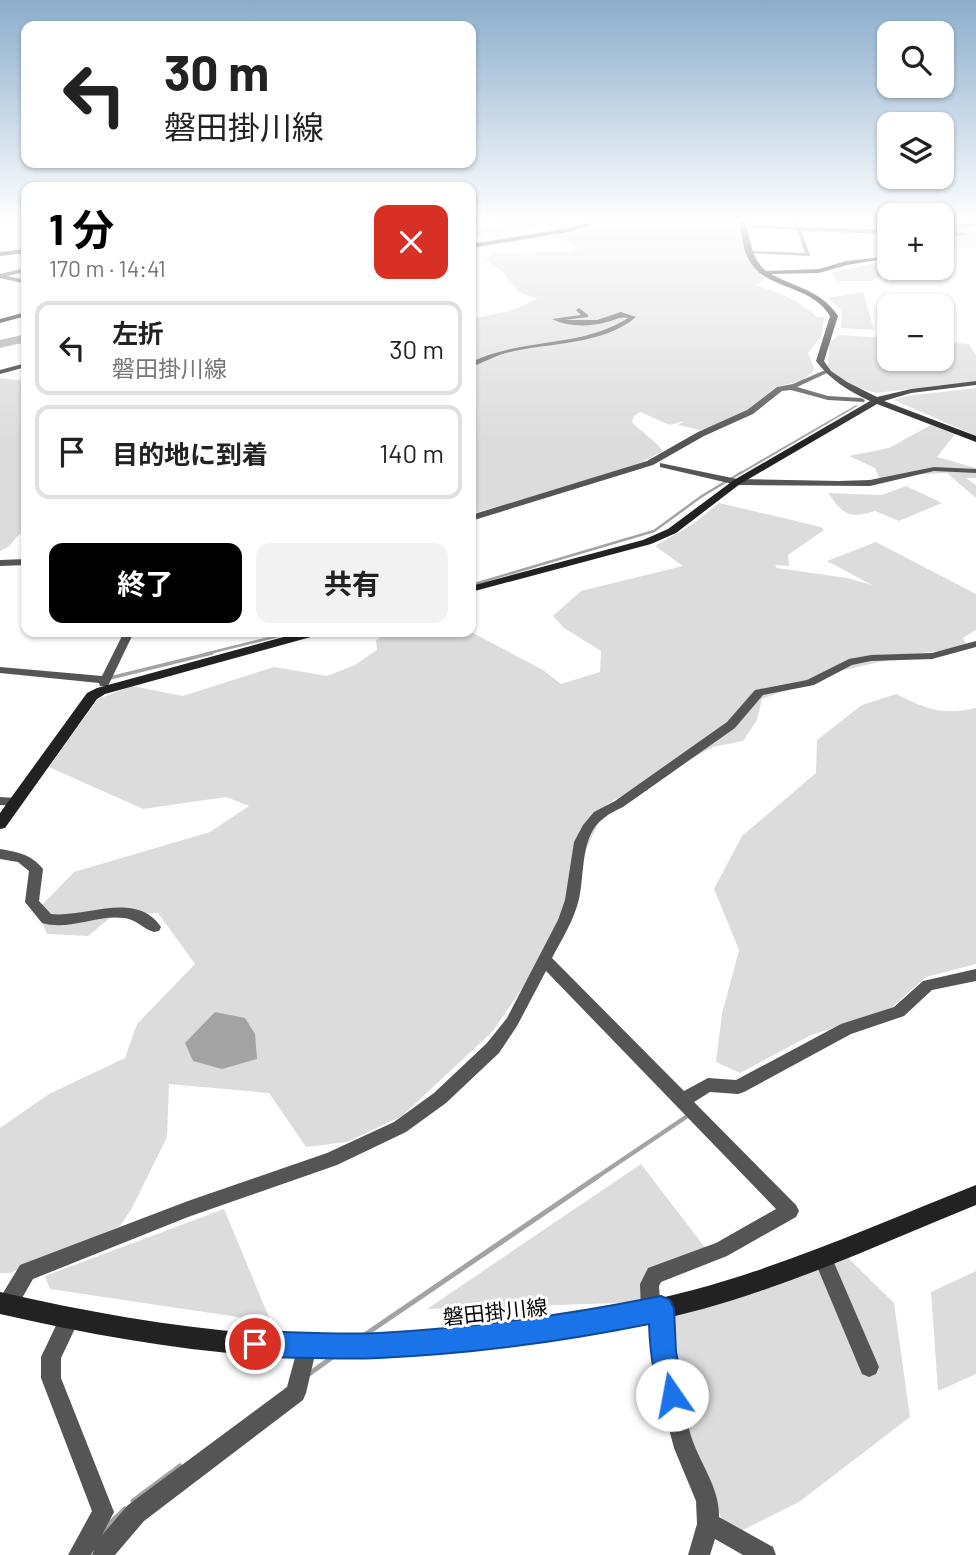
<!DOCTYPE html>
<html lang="ja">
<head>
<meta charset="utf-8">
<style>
  body { margin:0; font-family:Barlow,"Noto Sans JP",sans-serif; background:#f2f2f2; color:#222; height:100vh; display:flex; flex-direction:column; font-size:26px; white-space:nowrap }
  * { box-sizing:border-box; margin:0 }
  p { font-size:23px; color:#767676 }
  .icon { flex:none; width:38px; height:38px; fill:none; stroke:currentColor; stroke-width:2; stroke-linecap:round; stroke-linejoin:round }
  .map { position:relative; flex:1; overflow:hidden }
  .drawer { position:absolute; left:21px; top:182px; width:455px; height:455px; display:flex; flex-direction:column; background:#fff; border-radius:14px; box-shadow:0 2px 5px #0004 }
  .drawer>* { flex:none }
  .hud { position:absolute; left:21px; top:21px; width:455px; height:147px; border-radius:14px; box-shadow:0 2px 5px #0004; background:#fff; color:#222; overflow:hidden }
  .tools { position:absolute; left:877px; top:21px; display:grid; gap:14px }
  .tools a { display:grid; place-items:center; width:77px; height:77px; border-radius:14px; background:#fff; box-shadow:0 2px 5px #0004; font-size:35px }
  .pin { position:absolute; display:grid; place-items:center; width:60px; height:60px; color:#fff; margin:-30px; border:4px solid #fff; border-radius:50%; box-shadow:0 2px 7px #0007 }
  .me { position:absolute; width:77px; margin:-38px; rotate:348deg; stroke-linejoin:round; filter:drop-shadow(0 0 5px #0008) }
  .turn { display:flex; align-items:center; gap:24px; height:147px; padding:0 28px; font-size:32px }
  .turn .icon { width:91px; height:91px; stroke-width:2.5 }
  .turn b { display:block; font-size:49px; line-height:60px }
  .round { display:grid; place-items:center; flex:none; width:74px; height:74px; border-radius:14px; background:#f2f2f2 }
  .summary { display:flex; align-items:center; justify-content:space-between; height:119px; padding:0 28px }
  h1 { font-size:42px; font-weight:700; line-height:52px; color:#000 }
  .primary-button { display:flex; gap:14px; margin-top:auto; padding:14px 28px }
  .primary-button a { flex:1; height:80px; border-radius:14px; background:#000; color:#fff; font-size:28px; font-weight:700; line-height:80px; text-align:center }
  .primary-button a+a { background:#f2f2f2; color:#222 }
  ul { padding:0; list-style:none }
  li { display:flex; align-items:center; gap:21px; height:94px; margin:0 14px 10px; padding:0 14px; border:4px solid #e0e0e0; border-radius:14px }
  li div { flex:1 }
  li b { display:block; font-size:26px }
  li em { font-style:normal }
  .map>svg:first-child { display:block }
  .green { fill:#dcdcdc }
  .water { fill:#a3a3a3 }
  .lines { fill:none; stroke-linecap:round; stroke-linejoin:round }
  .stream-far4 { stroke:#a3a3a3; stroke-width:2 }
  .stream-far3 { stroke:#a3a3a3; stroke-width:2.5 }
  .stream-far2 { stroke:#a3a3a3; stroke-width:3.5 }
  .stream-far1 { stroke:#a3a3a3; stroke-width:4.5 }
  .stream { stroke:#a3a3a3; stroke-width:5 }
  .river { fill:#a3a3a3; fill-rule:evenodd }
  .street { fill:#555; fill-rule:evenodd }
  .secondary { fill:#222; fill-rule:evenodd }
  .route { fill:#1a73e8; stroke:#114b97; stroke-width:2 }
  .labels { text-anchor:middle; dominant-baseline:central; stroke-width:6; stroke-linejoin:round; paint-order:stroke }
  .near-street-label { font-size:21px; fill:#000; stroke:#fff }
</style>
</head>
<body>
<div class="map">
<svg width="976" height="1555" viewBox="0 0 976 1555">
  <rect width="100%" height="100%" fill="#fff"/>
  <path class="green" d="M 504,222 L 576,222 L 471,237 L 471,230 L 481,225 Z
    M 588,222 L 738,222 L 747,259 L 767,277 L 756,285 C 779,292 800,301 817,317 L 824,317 L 822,335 L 808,353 L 814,367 L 813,372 L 801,381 L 776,387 L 734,420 L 700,430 L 678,425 L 684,421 L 670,425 L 640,412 L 634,416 L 632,422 C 642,433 654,439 663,451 L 642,462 L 585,482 L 471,514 L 471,319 L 510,311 L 537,299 L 519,292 L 502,271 L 485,260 L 492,253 L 571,252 L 578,248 L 552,235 L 585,226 Z
    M 976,225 L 976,249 L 942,245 L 942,235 L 953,235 L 949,226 Z
    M 874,263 L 889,263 L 889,268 L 898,268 L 883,270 L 885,274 L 871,281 L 836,281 L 832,273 Z
    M 863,292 L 874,330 L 841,328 L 842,310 L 827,298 Z
    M 838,335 L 889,338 L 889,359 L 942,359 L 942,342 L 969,344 L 976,355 L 976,381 L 876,393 L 847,384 L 828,368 L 829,344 Z
    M 0,378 L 26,381 L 26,527 L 8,547 L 0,551 Z
    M 976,388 L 976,436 L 894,400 L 906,396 Z
    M 931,425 L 955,434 L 937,457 L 976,468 L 976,478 L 966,478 L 976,485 L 976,498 L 947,473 L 905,475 L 880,480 L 875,468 L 849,456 L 889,448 Z
    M 906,486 L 942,503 L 899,521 L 875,511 C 849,519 844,515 828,493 L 882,495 Z
    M 719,503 L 821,527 L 824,530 L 788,555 L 789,566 L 775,565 L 777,568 L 847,578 L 872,585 L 827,561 L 876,542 L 976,594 L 976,630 L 963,638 L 968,647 L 915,654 L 831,673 L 762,699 L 757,720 L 743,741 L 713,747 L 607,804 L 576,872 L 553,943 L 493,1031 L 402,1116 L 347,1142 L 306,1147 L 269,1093 L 169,1084 L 167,1137 L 132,1208 L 120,1226 L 10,1273 L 0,1273 L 0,1128 L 49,1094 L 125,1058 L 137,1024 L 195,964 L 158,913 L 116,913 L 88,936 L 47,934 L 37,910 L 74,872 L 210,832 L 249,806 L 226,797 L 143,809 L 49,767 L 98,699 L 132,686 L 183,696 L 274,667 L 327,676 L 355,665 L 377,650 L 376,640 L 389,632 L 471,632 L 543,670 L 561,684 L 600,672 L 601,651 L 564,628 L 553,616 L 581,591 L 683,566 L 655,546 L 690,526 Z
    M 896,694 C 927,709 942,716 976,708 L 976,964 L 926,977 L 891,1008 L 809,1036 L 740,1073 L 716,1062 L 722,1014 L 739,950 L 714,889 L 742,836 L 816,773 L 817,740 L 862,705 Z
    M 641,1164 L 710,1254 L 655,1275 L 650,1302 L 427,1309 Z
    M 224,1209 L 271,1322 L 50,1289 L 45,1276 Z
    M 840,1250 L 894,1303 L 910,1417 L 799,1502 L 731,1536 L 681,1439 L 661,1309 Z
    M 976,1271 L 976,1374 L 938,1391 L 931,1292 Z"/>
  <path class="water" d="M 215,1012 L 245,1018 L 255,1034 L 257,1059 L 222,1069 L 193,1061 L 185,1043 Z"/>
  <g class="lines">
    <path class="stream-far4" d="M 739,474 L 856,406"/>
    <path class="stream-far3" d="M 471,585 L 654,531 L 702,496 L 742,472
      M 205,654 L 294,632"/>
    <path class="stream-far2" d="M 110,678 L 212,653"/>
    <path class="stream-far1" d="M 594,1179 L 686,1117"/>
    <path class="stream" d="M 363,1336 L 597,1177
      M 309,1374 L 334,1356
      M 133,1501 L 180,1466
      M 103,1535 L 108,1525 L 125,1509"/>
    <path class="river" d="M 26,334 L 26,342 L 0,348 L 0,340 Z"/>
    <path class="street" d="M 0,222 L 15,222 L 0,225 Z
      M 471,222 L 480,222 L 471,225 Z
      M 799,222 L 801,227 L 889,230 L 889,234 L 802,231 L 810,256 L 746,253 L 749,251 L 805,253 L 797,230 L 741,227 L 744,225 L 796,227 L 794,223 Z
      M 942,222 L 967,224 L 976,222 L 976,225 L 967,228 Z
      M 942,232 L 966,233 L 969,235 L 942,236 Z
      M 26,268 L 26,272 L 7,276 L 26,280 L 26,284 L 0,278 L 0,274 Z
      M 579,308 L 588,315 L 588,317 L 565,320 L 597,320 L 621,312 L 636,317 C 602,346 548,342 506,353 C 494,356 483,363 471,367 L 471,362 C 520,338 582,348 628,318 C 620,316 615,320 607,322 C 589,327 568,327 552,319 L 581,315 L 576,310 Z
      M 825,370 L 829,372 L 827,373 L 797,387 L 828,396 L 861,398 L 865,400 L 864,402 L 828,400 L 791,390 L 782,391 L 753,414 L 704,436 L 653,465 L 471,521 L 471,515 L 647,461 L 698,432 L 747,410 L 777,387 L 793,384 Z
      M 660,463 L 737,479 L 839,481 L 870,480 L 934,467 L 976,469 L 976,473 L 934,471 L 870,486 L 737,485 L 660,467 Z
      M 26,559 L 26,565 L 0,566 L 0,560 Z
      M 124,632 L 134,632 L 108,686 L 100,686 L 99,683 L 0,673 L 0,667 L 102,676 Z
      M 976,641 L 976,647 L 932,659 L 871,661 L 852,665 L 814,685 L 763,695 L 735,728 L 623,807 C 617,810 610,813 604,818 C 580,835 585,873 579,899 C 574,920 562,939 552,958 L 684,1091 L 708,1078 L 736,1080 L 841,1024 L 894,1007 L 923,981 L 976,969 L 976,981 L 932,990 L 904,1016 L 851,1034 L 744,1092 L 738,1094 L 710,1092 L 694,1102 L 796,1205 L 799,1211 L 796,1217 L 727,1256 L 661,1282 L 659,1286 L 660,1300 L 668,1302 L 671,1309 C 673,1352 679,1395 691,1436 C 700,1464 720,1488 719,1517 L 773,1547 L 776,1555 L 743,1555 L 715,1539 L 710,1555 L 688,1555 L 697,1524 L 696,1501 L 674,1448 L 667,1421 L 657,1373 L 652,1321 L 644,1319 L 641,1312 L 640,1284 L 648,1268 L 716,1243 L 776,1209 L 546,971 L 517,1026 L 499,1053 L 446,1103 L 406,1132 L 337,1165 L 188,1217 L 33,1279 L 14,1312 L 7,1315 L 0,1312 L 0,1298 L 20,1265 L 188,1201 L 327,1153 L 394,1122 L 434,1093 L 487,1043 L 507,1018 L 558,920 L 565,900 L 574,842 L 583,825 L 594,812 L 615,801 L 727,722 L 755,690 L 807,680 L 849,659 L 871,655 L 932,653 Z
      M 0,797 L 16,798 L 22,802 L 16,806 L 0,805 Z
      M 0,849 C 17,852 31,854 43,869 L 39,901 L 51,914 C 86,918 136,890 161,927 L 159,931 L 154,932 C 143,929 136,919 124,918 C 97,914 70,931 42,923 L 25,902 L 29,871 L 18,862 L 0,859 Z
      M 822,1248 L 829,1251 L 879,1367 L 876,1374 L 869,1377 L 862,1374 L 813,1257 L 815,1251 Z
      M 69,1310 L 76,1313 L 79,1320 L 61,1358 L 61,1378 L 114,1512 L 102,1535 L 128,1505 L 287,1387 L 300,1339 L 307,1336 L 314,1339 L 317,1346 L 306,1393 L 303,1400 L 144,1521 L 115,1555 L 92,1555 L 94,1550 L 91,1555 L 68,1555 L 92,1511 L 41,1378 L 41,1357 L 62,1313 Z"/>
    <path class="secondary" d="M 590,222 L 601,222 L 568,232 L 471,248 L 471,244 L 568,228 Z
      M 739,222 L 745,222 C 752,242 750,257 766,271 L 819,269 L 846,261 L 884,257 L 884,259 L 847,265 L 819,273 L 771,274 C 796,288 821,290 838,316 L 824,361 L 831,371 L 847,382 L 877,397 L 911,389 L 976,381 L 976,385 L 911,393 L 884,401 L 976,436 L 976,442 L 877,404 L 740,484 L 676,533 L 651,544 L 471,592 L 471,586 L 643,540 L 668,529 L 734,480 L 870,401 C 849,391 830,380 816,361 L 830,316 C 811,284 765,290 749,260 C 742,249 743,235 739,222 Z
      M 26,249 L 26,253 L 0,256 L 0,252 Z
      M 26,312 L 26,316 L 0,323 L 0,319 Z
      M 26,363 L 26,367 L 0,374 L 0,370 Z
      M 302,632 L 320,632 L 318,635 L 105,694 L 97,699 L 5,828 L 0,829 L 0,813 L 87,693 L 97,688 Z
      M 976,1185 L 976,1205 C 895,1238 814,1275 730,1301 C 632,1331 531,1345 429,1353 C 378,1357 327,1361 276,1357 C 183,1351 91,1335 0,1314 L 0,1292 C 91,1313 184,1329 277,1335 C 329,1338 380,1334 431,1330 C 519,1324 607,1313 693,1290 C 790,1264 882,1222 976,1185 Z"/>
  </g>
  <linearGradient id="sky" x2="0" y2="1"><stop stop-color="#8cadcc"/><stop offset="0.5" stop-color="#fff"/><stop offset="1" stop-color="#fff" stop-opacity="0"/></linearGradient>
  <rect width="976" height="440" fill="url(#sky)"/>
  <path class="route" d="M 661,1296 L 670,1300 L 674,1309 L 676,1352 L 685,1395 L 682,1405 L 672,1409 L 663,1405 C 653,1379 650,1351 649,1324 C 560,1342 470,1354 379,1358 C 338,1360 296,1357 255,1357 L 246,1353 L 243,1344 L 246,1335 L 255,1331 C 296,1332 338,1335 379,1333 C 475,1328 567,1315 661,1296 Z"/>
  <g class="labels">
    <g class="near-street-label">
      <text transform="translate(495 1311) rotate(-6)">磐田掛川線</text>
    </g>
  </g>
</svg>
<div class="tools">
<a><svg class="icon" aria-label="search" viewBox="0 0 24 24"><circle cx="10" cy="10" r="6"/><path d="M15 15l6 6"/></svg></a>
<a><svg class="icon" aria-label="layers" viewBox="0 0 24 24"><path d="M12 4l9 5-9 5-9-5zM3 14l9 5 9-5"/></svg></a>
<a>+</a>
<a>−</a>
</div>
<div class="pin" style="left:255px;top:1344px;background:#d93025"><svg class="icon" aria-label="arrive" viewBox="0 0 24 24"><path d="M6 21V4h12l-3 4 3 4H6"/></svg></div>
<svg class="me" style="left:672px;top:1395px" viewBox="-20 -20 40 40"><circle r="19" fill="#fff"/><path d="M0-13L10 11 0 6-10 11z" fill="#1a73e8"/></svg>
<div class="hud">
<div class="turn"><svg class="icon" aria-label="left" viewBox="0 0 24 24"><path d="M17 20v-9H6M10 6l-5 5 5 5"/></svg><div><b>30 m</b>磐田掛川線</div></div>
</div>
<section class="drawer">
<div class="summary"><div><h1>1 分</h1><p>170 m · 14:41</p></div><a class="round" style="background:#d93025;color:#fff"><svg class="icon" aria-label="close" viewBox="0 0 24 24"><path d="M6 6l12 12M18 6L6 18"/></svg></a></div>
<ul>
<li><svg class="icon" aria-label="left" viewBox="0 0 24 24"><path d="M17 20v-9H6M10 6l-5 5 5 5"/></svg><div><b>左折</b><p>磐田掛川線</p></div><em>30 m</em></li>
<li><svg class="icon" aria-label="arrive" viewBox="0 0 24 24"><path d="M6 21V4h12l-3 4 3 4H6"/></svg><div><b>目的地に到着</b></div><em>140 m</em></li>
</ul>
<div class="primary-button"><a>終了</a><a>共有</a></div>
</section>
</div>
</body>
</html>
